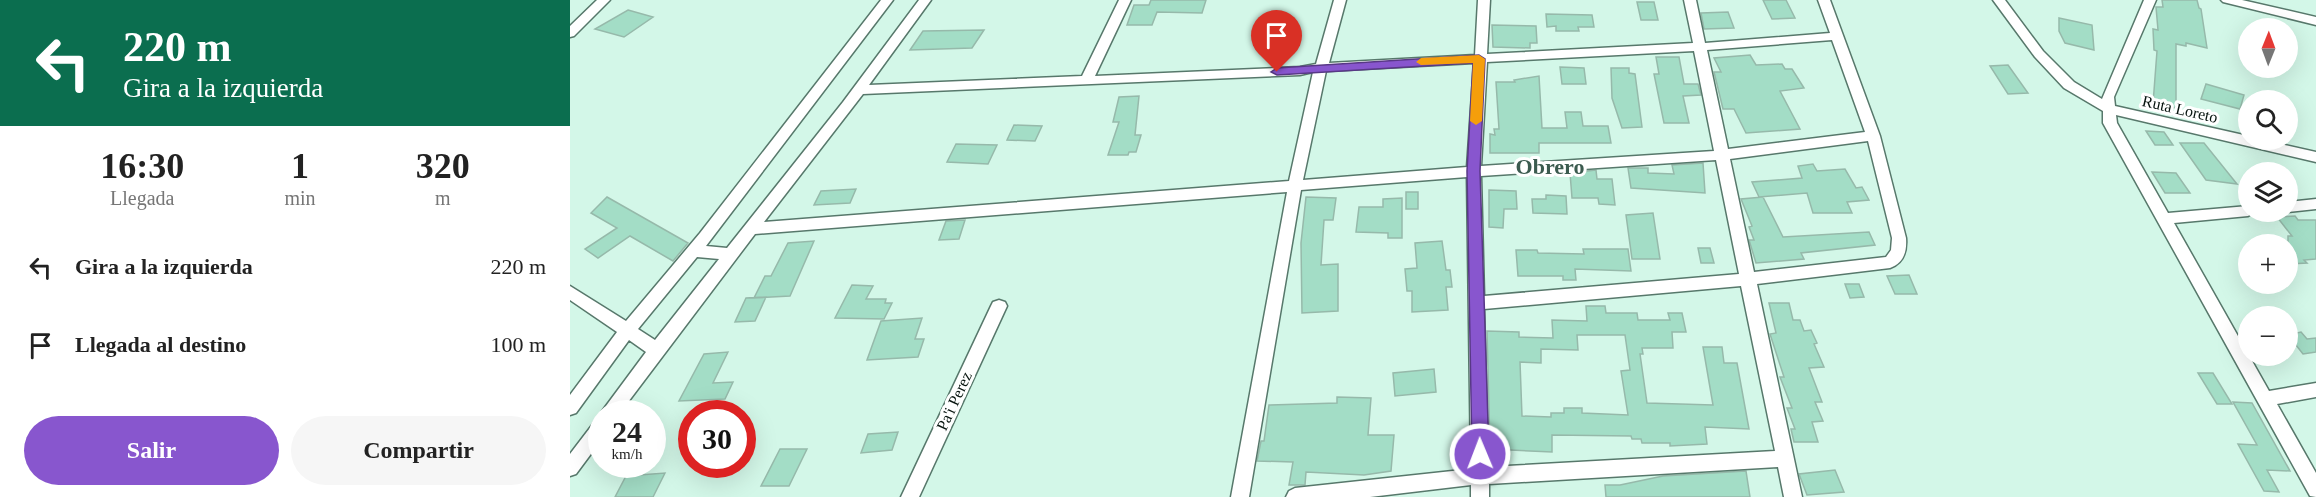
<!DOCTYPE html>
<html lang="es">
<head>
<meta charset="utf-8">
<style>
  body { margin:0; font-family:Georgia,serif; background:#f6f6f6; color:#222; height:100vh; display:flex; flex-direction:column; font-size:22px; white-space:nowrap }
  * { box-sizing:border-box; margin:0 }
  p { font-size:20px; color:#767676 }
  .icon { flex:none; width:33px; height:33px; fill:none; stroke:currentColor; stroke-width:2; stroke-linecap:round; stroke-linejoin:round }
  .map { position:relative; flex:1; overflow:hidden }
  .side { display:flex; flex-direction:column; background:#fff; width:570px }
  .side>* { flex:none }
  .top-card { background:#0b6e4f; color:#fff; overflow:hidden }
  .needle { width:39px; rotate:1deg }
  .controls { position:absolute; left:1668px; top:18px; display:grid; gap:12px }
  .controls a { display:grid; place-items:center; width:60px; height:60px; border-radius:50%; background:#fff; box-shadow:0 6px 24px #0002; font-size:30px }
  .speed { position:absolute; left:18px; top:400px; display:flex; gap:12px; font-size:30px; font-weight:700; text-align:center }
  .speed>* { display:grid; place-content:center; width:78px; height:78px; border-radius:50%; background:#fff; box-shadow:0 6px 24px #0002; line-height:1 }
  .speed small { font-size:15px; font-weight:400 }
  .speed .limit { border:9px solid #d22; background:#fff; color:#111 }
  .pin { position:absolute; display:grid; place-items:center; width:51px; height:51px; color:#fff; margin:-62px -26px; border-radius:50% 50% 50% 0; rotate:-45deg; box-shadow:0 0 6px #0007 }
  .pin .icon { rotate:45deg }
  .me { position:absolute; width:66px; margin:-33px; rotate:359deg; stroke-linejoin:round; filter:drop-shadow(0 0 4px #0008) }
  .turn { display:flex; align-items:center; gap:21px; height:126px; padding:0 24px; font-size:27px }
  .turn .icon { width:78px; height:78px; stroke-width:2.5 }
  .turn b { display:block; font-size:42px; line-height:51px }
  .eta { display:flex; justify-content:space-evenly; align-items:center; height:102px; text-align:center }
  .eta b { font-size:36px; font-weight:600; line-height:42px }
  .action { display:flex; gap:12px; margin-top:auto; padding:12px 24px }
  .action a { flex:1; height:69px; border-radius:36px; background:#8856ce; color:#fff; font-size:24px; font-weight:600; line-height:69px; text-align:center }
  .action a+a { background:#f6f6f6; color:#222 }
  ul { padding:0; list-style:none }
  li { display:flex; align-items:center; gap:18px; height:78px; padding:0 24px }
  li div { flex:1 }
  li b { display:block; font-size:22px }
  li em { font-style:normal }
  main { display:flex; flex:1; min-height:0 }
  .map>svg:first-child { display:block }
  .building { fill:#a3ddc6; stroke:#96b9aa; stroke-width:1.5; fill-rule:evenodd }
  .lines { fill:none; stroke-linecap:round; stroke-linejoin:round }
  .minor-casing { stroke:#57786b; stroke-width:3 }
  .minor { fill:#fff; fill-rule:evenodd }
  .route { fill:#8856ce; stroke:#583886; stroke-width:1.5 }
  .slow { fill:#f59e0b }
  .labels { text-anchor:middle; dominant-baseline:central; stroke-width:6; stroke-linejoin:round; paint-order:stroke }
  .street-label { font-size:16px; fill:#06130e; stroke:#fff }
  .district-label { font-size:22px; font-weight:bold; fill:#3b5b4f; stroke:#fff }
</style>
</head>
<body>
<main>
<section class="side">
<div class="top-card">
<div class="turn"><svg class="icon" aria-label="left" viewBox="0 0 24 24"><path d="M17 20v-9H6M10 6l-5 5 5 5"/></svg><div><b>220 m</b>Gira a la izquierda</div></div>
</div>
<div class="eta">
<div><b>16:30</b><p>Llegada</p></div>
<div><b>1</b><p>min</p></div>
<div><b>320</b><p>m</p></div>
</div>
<ul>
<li><svg class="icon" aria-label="left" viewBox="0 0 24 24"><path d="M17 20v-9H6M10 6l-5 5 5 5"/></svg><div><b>Gira a la izquierda</b></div><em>220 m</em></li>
<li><svg class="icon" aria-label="arrive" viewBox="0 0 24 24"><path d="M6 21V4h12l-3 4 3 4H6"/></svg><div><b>Llegada al destino</b></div><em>100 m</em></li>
</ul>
<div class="action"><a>Salir</a><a>Compartir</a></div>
</section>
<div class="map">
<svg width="1746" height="497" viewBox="0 0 1746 497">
  <rect width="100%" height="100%" fill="#d3f7e8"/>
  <path class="building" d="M 581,0 L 636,0 L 632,13 L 587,12 L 582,25 L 557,25 L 564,5 L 579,5 Z
    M 1193,0 L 1216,0 L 1225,18 L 1202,19 Z
    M 1592,0 L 1627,0 L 1629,8 L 1631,9 L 1637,48 L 1616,43 L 1616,46 L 1606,44 L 1606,108 L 1583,104 L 1587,51 L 1584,50 L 1583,29 L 1588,30 L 1586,7 L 1593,7 Z
    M 1067,2 L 1084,2 L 1088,20 L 1071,20 Z
    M 58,10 L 83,17 L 54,37 L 25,29 Z
    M 1158,12 L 1164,28 L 1134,29 L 1131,13 Z
    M 976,14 L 1022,15 L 1024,27 L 1008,27 L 1009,31 L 986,31 L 986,26 L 977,27 Z
    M 1489,18 L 1522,25 L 1524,50 L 1495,43 L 1489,31 Z
    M 922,25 L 966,26 L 967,43 L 960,43 L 960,48 L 923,47 Z
    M 414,30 L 402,48 L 340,50 L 353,31 Z
    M 1180,55 L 1186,65 L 1212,64 L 1215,69 L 1222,69 L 1234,88 L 1210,91 L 1230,129 L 1176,133 L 1164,109 L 1153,109 L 1144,72 L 1151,72 L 1144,58 Z
    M 1086,57 L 1109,57 L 1114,84 L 1128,84 L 1131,95 L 1113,96 L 1119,123 L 1094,123 L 1084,74 L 1089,74 Z
    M 1438,65 L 1458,93 L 1438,94 L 1420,66 Z
    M 990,67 L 1014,68 L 1016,84 L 992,84 Z
    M 1041,68 L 1059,68 L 1059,73 L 1065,74 L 1072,127 L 1052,128 L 1042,98 Z
    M 969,76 L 972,128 L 997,128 L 995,112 L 1011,112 L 1013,126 L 1038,126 L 1041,143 L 969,143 L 969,153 L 920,153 L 920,134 L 925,135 L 924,129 L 929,129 L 926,82 L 945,82 L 944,80 Z
    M 1636,84 L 1674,95 L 1670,109 L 1631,99 Z
    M 569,96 L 565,135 L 571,135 L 566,152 L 559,152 L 558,155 L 538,155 L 549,122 L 543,122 L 549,97 Z
    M 444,125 L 472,126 L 465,141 L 437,140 Z
    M 1576,131 L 1594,132 L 1603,145 L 1585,145 Z
    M 1610,143 L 1634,143 L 1667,184 L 1636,180 Z
    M 386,144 L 427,145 L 418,164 L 377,162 Z
    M 1133,163 L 1135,193 L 1061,188 L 1058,168 L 1078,168 L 1078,173 L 1104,174 L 1102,165 Z
    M 1243,164 L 1247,171 L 1275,169 L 1286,188 L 1292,187 L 1299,200 L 1277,202 L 1282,213 L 1243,213 L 1237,193 L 1189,197 L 1182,182 L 1232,178 L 1228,166 Z
    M 1026,170 L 1027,179 L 1042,179 L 1045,205 L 1029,204 L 1028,198 L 1002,198 L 1000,173 Z
    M 1582,172 L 1606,173 L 1620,193 L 1595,193 Z
    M 286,189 L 280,203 L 244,205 L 251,191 Z
    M 919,190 L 946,191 L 947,209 L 934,209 L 933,228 L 919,227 Z
    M 836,192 L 848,192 L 848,209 L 836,209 Z
    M 976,195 L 996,196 L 997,214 L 963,213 L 962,199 L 976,199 Z
    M 37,197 L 118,243 L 103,261 L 60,236 L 28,258 L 15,249 L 47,228 L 21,213 Z
    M 736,197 L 766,198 L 763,220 L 754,220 L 751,265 L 768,264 L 768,311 L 732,313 L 731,243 Z
    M 1193,197 L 1213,237 L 1299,232 L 1305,245 L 1231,253 L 1234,259 L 1186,263 L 1179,240 L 1184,240 L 1179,227 L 1182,226 L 1171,199 Z
    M 832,198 L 832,238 L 818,238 L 818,233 L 786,232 L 789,207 L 813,207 L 813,199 Z
    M 1083,213 L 1090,259 L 1062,259 L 1056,215 Z
    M 1725,216 L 1728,220 L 1746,220 L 1746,259 L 1734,260 L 1737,263 L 1718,264 L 1718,236 L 1722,236 L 1707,217 Z
    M 395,220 L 389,239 L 369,240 L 376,221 Z
    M 244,241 L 220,296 L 184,298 L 195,276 L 201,276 L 218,243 Z
    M 872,241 L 876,270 L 880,270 L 882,287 L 876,287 L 878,310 L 842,312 L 842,291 L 837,291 L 835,269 L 847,268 L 845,243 Z
    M 1128,248 L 1140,248 L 1144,263 L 1131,263 Z
    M 1013,249 L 1058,249 L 1061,271 L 1005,269 L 1006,280 L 993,280 L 993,276 L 948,276 L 946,250 L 967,250 L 968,253 L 1014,254 Z
    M 1339,275 L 1347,294 L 1325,294 L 1317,276 Z
    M 1275,284 L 1289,284 L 1294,297 L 1280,298 Z
    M 282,285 L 303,286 L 296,299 L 316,299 L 315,303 L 322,303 L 314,319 L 265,318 Z
    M 196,297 L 185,321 L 165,322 L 176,298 Z
    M 1199,303 L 1219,303 L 1223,320 L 1230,320 L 1234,331 L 1241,330 L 1247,343 L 1244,344 L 1254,367 L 1239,368 L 1252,402 L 1245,402 L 1253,421 L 1242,422 L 1248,442 L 1224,442 L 1221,429 L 1225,429 L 1217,408 L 1222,408 L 1210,377 L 1214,377 L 1200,334 L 1206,333 Z
    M 1016,306 L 1035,306 L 1036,313 L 1067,313 L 1068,320 L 1100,320 L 1098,313 L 1112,313 L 1116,332 L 1102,332 L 1103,348 L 1072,348 L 1073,354 L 1070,354 L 1077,403 L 1143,405 L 1133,347 L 1152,347 L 1154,363 L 1167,363 L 1179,429 L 1135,427 L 1137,444 L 1100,446 L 1100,443 L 1072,443 L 1071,439 L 1062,439 L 1061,436 L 982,435 L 982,452 L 920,449 L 917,331 L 949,332 L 949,337 L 983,338 L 982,320 L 1017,321 ZM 1007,335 L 1055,335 L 1060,370 L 1051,371 L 1058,415 L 1012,413 L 1012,408 L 994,408 L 994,413 L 981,413 L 981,417 L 952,416 L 950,362 L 971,363 L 971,349 L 1008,350 Z
    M 352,318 L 345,339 L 354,339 L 348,357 L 297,360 L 311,321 Z
    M 1731,332 L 1737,339 L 1746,338 L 1746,352 L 1733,354 L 1718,335 Z
    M 158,352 L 143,383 L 163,382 L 155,399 L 109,401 L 134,354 Z
    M 864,369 L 866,392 L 825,396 L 823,373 Z
    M 1628,373 L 1643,373 L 1662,404 L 1647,404 Z
    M 767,397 L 801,398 L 798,435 L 824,435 L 821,471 L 794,475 L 736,472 L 735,485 L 719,485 L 723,462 L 687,461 L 691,441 L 694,441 L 699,405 L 767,403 Z
    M 1663,402 L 1682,403 L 1720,471 L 1697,470 L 1709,492 L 1694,491 L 1668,444 L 1687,445 Z
    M 328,432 L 322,450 L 291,453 L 298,434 Z
    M 210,449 L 237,449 L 219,486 L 191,486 Z
    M 1265,470 L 1274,492 L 1237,495 L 1229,474 Z
    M 1176,471 L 1180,497 L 1036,497 L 1035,485 L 1050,485 L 1093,476 Z
    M 95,473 L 83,497 L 45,497 L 56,476 Z"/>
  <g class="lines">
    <g class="minor-casing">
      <path id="minor" d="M 27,0 L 40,0 L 4,36 L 0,37 L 0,26 Z
        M 311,0 L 323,0 L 136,246 L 157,248 L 273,102 L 349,0 L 361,0 L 299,85 L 512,76 L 549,0 L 561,0 L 525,76 L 730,67 L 746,64 L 764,0 L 776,0 L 759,63 L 905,55 L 908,0 L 920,0 L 917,54 L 1123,43 L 1114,0 L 1126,0 L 1135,43 L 1260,33 L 1248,0 L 1260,0 L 1310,136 L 1336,238 C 1337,251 1334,263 1320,268 L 1187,284 L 1232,497 L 1214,497 L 1208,467 L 919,484 L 919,497 L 901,497 L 901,485 L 800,497 L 716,497 L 719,491 L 725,488 L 901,469 L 897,177 L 731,190 L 679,497 L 661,497 L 717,192 L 185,234 L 49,414 L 32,414 L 32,416 L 30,414 L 76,352 L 59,340 L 6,413 L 0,415 L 0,395 L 47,332 L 0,300 L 0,286 L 56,321 L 130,233 ZM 1262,40 L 1295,132 L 1158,149 L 1137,50 ZM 1124,51 L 1144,151 L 911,166 L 917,62 ZM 904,63 L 897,167 L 733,180 L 756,71 ZM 743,72 L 719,181 L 194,222 L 293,94 L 730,75 ZM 1298,141 L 1322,238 L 1321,250 L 1316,257 L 1184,272 L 1160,159 ZM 1146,160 L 1169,274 L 914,296 L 911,176 ZM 127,257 L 149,259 L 85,340 L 68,329 ZM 1171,286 L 1205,451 L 918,467 L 914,309 Z
        M 1423,0 L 1435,0 L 1473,51 L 1504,82 L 1532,99 L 1574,0 L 1586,0 L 1544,97 L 1545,106 L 1678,136 L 1678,140 L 1692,140 L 1746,152 L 1746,162 L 1546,115 L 1547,123 L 1598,213 L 1678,206 L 1678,212 L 1685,212 L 1678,216 L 1604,223 L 1699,391 L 1746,383 L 1746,397 L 1707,404 L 1746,473 L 1746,497 L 1740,496 L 1533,123 L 1533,111 L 1494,88 L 1465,57 Z
        M 1651,0 L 1672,0 L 1746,17 L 1746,25 L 1653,2 Z
        M 1746,199 L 1746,209 L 1718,212 L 1715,212 L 1718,212 L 1718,202 Z
        M 429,300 L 435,302 L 437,306 L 349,497 L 331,497 L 421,306 L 423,302 Z
        M 32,418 L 32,439 L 6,474 L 0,476 L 0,454 L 26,420 Z"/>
    </g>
    <use href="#minor" class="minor"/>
  </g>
  <path class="route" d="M 909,55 L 915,59 L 910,171 L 919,454 L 916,459 L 910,461 L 905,459 L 902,454 L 897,171 L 903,63 L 707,75 L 701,72 L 707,68 Z"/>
  <path class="slow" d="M 909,55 L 915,59 L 912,121 L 906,125 L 900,121 L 903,63 L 851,65 L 846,62 L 851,58 Z"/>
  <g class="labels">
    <g class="street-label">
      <text transform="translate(1610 109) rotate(13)">Ruta Loreto</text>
      <text transform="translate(384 401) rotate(-65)">Pa'i Perez</text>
    </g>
    <g class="district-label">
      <text x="980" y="166">Obrero</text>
    </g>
  </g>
</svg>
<div class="controls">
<a><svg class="needle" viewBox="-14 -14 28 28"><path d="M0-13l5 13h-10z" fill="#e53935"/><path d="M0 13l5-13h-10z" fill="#767676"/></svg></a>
<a><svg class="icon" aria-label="search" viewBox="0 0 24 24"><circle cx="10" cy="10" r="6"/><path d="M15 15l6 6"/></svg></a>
<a><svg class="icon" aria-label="layers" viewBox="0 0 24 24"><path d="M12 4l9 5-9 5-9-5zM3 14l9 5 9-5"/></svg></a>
<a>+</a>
<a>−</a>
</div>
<div class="speed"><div>24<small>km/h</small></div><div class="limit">30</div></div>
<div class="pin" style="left:707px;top:72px;background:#d93025"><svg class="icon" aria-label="arrive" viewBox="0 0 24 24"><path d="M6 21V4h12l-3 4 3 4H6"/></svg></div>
<svg class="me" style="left:910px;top:454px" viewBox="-20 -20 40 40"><circle r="17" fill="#8856ce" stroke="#fff" stroke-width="3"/><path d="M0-11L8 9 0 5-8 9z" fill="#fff"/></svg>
</div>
</main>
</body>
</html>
